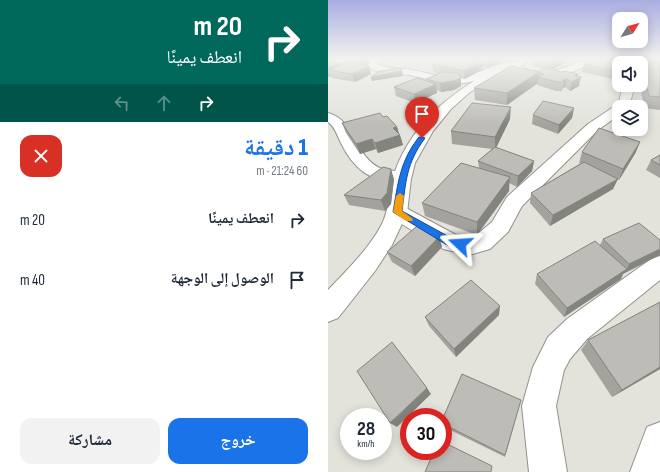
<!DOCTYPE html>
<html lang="ar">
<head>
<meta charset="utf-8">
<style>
  body { margin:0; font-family:"Sofia Sans Condensed","Noto Naskh Arabic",sans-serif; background:#f2f2f3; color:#1f2937; direction:rtl; height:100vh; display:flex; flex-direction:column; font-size:15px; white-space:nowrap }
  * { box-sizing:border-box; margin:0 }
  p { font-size:13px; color:#747a83 }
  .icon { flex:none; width:22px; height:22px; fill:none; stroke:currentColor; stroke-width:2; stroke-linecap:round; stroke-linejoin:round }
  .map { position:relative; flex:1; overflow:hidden; direction:ltr }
  .sheet { display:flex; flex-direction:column; background:#fff; width:328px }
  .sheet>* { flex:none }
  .hud { background:#00695c; color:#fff; overflow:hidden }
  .needle { width:26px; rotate:53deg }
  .buttons { position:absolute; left:284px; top:12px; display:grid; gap:8px }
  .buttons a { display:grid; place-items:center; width:36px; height:36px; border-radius:8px; background:#fff; box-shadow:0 2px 10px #0003; font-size:20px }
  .speed { position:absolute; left:12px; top:408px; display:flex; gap:8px; font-size:20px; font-weight:700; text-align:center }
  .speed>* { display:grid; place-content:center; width:52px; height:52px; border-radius:50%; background:#fff; box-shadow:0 2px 10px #0003; line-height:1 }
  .speed small { font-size:10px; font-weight:400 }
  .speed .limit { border:6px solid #d22; background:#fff; color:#111 }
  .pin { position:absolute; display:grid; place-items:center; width:34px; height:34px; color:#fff; margin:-41px -17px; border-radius:50% 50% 50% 0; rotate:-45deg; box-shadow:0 0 4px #0007 }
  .pin .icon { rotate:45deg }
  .me { position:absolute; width:44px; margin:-22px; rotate:290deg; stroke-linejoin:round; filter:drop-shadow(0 0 3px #0008) }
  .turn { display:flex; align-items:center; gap:14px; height:84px; padding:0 20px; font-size:18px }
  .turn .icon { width:52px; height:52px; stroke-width:2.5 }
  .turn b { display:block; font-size:28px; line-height:34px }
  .lanes { display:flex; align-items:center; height:38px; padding:0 20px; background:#0003; justify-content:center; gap:20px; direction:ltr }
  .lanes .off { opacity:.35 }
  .round { display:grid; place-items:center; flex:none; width:42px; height:42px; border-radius:12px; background:#f2f2f3 }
  .summary { display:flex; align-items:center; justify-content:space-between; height:68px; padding:0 20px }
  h1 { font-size:24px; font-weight:800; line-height:30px; color:#1a73e8 }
  .primary-button { display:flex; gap:8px; margin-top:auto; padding:8px 20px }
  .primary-button a { flex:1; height:46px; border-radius:12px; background:#1a73e8; color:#fff; font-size:16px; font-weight:800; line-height:46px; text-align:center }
  .primary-button a+a { background:#f2f2f3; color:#1f2937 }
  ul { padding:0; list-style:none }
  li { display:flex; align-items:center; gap:12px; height:60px; padding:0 20px }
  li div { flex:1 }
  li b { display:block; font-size:15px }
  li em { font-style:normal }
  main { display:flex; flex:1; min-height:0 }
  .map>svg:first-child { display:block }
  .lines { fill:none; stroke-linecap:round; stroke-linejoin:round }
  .minor-casing { stroke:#92928c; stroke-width:2 }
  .secondary-casing { stroke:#92928c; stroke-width:2 }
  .minor { fill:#fff; fill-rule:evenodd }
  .secondary { fill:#fff; fill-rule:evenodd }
  .wall { fill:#a3a29d }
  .shaded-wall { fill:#84847f }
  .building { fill:#bdbcb6; stroke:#84847f }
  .route { fill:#1a73e8; stroke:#114b97 }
  .slow { fill:#f59e0b }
</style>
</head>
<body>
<main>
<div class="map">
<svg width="332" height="472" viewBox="0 0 332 472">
  <rect width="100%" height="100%" fill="#e3e3dc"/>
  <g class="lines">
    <g class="minor-casing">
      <path id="minor" d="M 0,59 L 57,59 L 56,61 L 49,64 C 59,69 69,68 79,69 C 99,72 120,81 140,76 C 154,72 168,63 183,62 C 189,62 194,68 200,70 C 207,73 216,72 224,71 C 241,69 256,56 274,59 L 272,61 C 241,73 214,87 183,68 C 169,72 156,79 142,82 C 121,86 101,79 81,75 C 67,73 54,75 42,68 L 39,63 L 0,65 Z
        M 309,59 L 320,59 L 332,64 L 332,71 Z
        M 295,85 L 307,85 L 301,106 L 291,107 L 291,115 L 270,130 L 194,206 L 180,232 L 162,249 L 141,255 L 115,249 L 62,217 L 59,212 L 62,207 L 69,205 L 76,207 L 128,235 L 141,237 L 147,236 L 164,222 L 179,197 L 260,124 L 287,106 L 291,102 Z
        M 0,113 C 28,120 26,158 54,169 C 62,173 73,169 81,171 L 84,175 L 81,179 C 49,187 27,172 13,143 C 9,135 7,127 0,122 Z
        M 332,256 L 332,280 L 259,339 L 242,359 L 236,370 L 228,406 L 239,472 L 201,472 L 194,406 L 205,367 L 220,337 L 239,319 L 323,259 Z"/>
    </g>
    <g class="secondary-casing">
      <path id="secondary" d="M 193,59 L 205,59 L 164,79 L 142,92 L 123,109 L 105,131 L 87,163 L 83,179 L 79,213 L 64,245 L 47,271 L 10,318 L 0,322 L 0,290 C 19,270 41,249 54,224 C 62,208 60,191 66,174 C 86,116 138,79 193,59 Z
        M 332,422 L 332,472 L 302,472 L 319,427 Z"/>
    </g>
    <use href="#minor" class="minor"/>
    <use href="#secondary" class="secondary"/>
  </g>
  <path class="wall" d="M 146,59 L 173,59 L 173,62 L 159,68 L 155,66 L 155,69 L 137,79 L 133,78 L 133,86 L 126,90 L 113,92 L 109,90 L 109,93 L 87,103 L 68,96 L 66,87 L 98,81 L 98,79 L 112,74 L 105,72 L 104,64 L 152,60 Z
    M 206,59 L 238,59 L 237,63 L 224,70 L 233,72 L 250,74 L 250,76 L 251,86 L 242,91 L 237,87 L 235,88 L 234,91 L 228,91 L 209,85 L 210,83 L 179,105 L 147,100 L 146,88 L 211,71 L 217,69 L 205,66 Z
    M 320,59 L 332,59 L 332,110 L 316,108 L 312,85 L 313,85 L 313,62 L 327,63 Z
    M 0,60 L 14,64 L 16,64 L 16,62 L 42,63 L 37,65 L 43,74 L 27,82 L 4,78 L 3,76 L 0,77 Z
    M 291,63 L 291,78 L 289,80 L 254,72 L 256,64 Z
    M 246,108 L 244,118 L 230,134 L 204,124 L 205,115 Z
    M 55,117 L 69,127 L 75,145 L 50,153 L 48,149 L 32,154 L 18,133 L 14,123 Z
    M 182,119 L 168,148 L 206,161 L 204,171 L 189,187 L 181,183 L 181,191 L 149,235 L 97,216 L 94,203 L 151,168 L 150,161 L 164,149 L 124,144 L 123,131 Z
    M 254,152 L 308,152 L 291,180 L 289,179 L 285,189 L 222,226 L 202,203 L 203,193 L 253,163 L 251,163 Z
    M 332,155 L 332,178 L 318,170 L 323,160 Z
    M 66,179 L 63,204 L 57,211 L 21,205 L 16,195 Z
    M 111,237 L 114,247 L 87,276 L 64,262 L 59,252 Z
    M 275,239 L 332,240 L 295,274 L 293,279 L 236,317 L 207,284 L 209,274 L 272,245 Z
    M 332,302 L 332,369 L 284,397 L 253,350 L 260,340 Z
    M 171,315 L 128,357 L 101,326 L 97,317 Z
    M 193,400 L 177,457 L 116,427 L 115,425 L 115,418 Z"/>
  <path class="shaded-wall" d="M 40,59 L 42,63 L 30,68 L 28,64 Z
    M 162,59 L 173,59 L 173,62 L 159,68 L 158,60 Z
    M 232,59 L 238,59 L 237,63 L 223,70 L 224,63 Z
    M 155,61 L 155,69 L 137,79 L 136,71 Z
    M 14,63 L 17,71 L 1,70 L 3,76 L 0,77 L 0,68 Z
    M 41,66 L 43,74 L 27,82 L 24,74 Z
    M 74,71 L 75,76 L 44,81 L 43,77 Z
    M 211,72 L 210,83 L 179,105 L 179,93 Z
    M 250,74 L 249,79 L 253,77 L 251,86 L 242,91 L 244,82 L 247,76 Z
    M 133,78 L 133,86 L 126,90 L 113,92 L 112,83 Z
    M 239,79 L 237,87 L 235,88 L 236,82 L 235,80 Z
    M 108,84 L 109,93 L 87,103 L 86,94 Z
    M 183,107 L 182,119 L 167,150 L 167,137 Z
    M 246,108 L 244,118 L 230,134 L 231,125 Z
    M 69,127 L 71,135 L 72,135 L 75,145 L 50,153 L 47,143 L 65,128 Z
    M 44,139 L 48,149 L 32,154 L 28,144 Z
    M 312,142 L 308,152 L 291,180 L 295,169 Z
    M 206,161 L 204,171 L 189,187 L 190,176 Z
    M 63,169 L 66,179 L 63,204 L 57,211 L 53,200 Z
    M 182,177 L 181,191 L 149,235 L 149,222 Z
    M 290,179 L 285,189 L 222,226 L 225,215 Z
    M 111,237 L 114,247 L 87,276 L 83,266 Z
    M 332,249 L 332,255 L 295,274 L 293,279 L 236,317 L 239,308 L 299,269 L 301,264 Z
    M 172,306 L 171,315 L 128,357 L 126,349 Z
    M 332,367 L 332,369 L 284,397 L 294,390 Z
    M 99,388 L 103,394 L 69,427 L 62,423 Z"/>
  <path class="building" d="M 24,59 L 40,59 L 29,64 L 16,62 Z
    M 116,59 L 143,59 L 155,61 L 136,71 L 104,64 Z
    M 154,59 L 162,59 L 158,60 Z
    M 207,59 L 232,59 L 224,63 Z
    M 264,59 L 279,59 L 302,63 L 291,63 L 291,72 L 256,64 Z
    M 279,59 L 291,59 L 302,61 L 299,62 Z
    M 0,60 L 14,63 L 0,68 Z
    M 19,62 L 41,66 L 24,74 L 1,70 Z
    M 313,62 L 332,64 L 332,97 L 321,96 Z
    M 183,66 L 211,72 L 179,93 L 146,88 Z
    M 72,68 L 74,71 L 43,77 L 52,71 Z
    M 218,68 L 233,72 L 237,71 L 250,74 L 247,76 L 253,77 L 244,82 L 239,79 L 235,80 L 236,82 L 229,82 L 210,77 L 216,74 L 211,73 L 211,71 Z
    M 115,72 L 130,73 L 133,78 L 125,81 L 112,83 L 98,79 Z
    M 89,78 L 108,84 L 86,94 L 66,87 Z
    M 215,101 L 246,108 L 231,125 L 205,115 Z
    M 144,103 L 183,107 L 167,137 L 123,131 Z
    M 52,113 L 55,117 L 59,116 L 69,127 L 65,128 L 72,135 L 47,143 L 44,139 L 28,144 L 14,123 Z
    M 271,128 L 312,142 L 295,169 L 254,152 Z
    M 167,147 L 206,161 L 190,176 L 150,161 Z
    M 332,155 L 332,165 L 323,160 Z
    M 256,162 L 290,179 L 225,215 L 203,193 Z
    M 133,163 L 182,177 L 149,222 L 94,203 Z
    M 55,167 L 63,169 L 59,193 L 53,200 L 16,195 Z
    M 311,223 L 332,240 L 332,249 L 301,264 L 275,239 Z
    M 89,226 L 111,237 L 83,266 L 59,252 Z
    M 267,241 L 299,269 L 239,308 L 209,274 Z
    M 143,280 L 172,306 L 126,349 L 97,317 Z
    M 332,302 L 332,367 L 294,390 L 260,340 Z
    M 64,342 L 99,388 L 62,423 L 29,371 Z
    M 134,374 L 193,400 L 177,455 L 115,424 L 115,418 Z
    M 115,442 L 164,466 L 163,472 L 97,472 L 106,451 L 115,451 Z"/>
  <linearGradient id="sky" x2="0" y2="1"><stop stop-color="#aaade2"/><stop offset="0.47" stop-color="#f2f2ef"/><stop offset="1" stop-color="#f2f2ef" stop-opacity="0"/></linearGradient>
  <rect width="332" height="125" fill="url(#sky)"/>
  <path class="route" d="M 91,137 L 97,138 C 78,164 78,181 74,211 L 125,239 L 135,242 L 136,244 L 135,247 L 132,248 L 119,245 L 65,212 C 70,183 72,161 91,137 Z"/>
  <path class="slow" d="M 72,193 L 76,196 L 74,211 L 85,219 L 84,221 L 78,221 L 65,212 L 68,196 Z"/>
</svg>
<div class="buttons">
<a><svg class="needle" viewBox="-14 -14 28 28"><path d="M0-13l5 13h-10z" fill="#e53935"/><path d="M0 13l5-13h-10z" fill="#747a83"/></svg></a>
<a><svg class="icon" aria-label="sound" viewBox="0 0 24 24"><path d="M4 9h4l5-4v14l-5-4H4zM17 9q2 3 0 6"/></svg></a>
<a><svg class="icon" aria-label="layers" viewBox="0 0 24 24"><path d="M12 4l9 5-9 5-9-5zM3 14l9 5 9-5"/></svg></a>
</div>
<div class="speed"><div>28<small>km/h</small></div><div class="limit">30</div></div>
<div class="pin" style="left:94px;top:138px;background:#d93025"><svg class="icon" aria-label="arrive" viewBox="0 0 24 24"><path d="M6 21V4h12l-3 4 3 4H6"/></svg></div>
<svg class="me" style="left:132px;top:244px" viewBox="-20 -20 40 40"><path d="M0-17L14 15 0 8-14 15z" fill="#1a73e8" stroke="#fff" stroke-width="4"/></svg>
</div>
<section class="sheet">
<div class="hud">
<div class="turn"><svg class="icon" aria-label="right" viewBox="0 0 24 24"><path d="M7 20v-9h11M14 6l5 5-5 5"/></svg><div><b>20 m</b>انعطف يمينًا</div></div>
<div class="lanes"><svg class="icon off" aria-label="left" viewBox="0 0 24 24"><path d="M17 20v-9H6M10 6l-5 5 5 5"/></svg><svg class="icon off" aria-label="ahead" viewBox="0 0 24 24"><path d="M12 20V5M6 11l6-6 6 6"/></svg><svg class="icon" aria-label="right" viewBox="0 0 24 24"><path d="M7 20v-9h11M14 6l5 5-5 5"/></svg></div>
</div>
<div class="summary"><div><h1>1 دقيقة</h1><p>60 m · 21:24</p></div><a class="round" style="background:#d93025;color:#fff"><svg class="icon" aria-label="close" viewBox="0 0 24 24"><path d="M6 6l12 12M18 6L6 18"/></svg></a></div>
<ul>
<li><svg class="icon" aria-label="right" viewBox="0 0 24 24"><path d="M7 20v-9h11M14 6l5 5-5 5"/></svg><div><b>انعطف يمينًا</b></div><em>20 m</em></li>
<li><svg class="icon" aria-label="arrive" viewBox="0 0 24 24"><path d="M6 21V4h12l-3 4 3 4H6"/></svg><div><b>الوصول إلى الوجهة</b></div><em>40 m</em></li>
</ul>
<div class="primary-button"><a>خروج</a><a>مشاركة</a></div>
</section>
</main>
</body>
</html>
